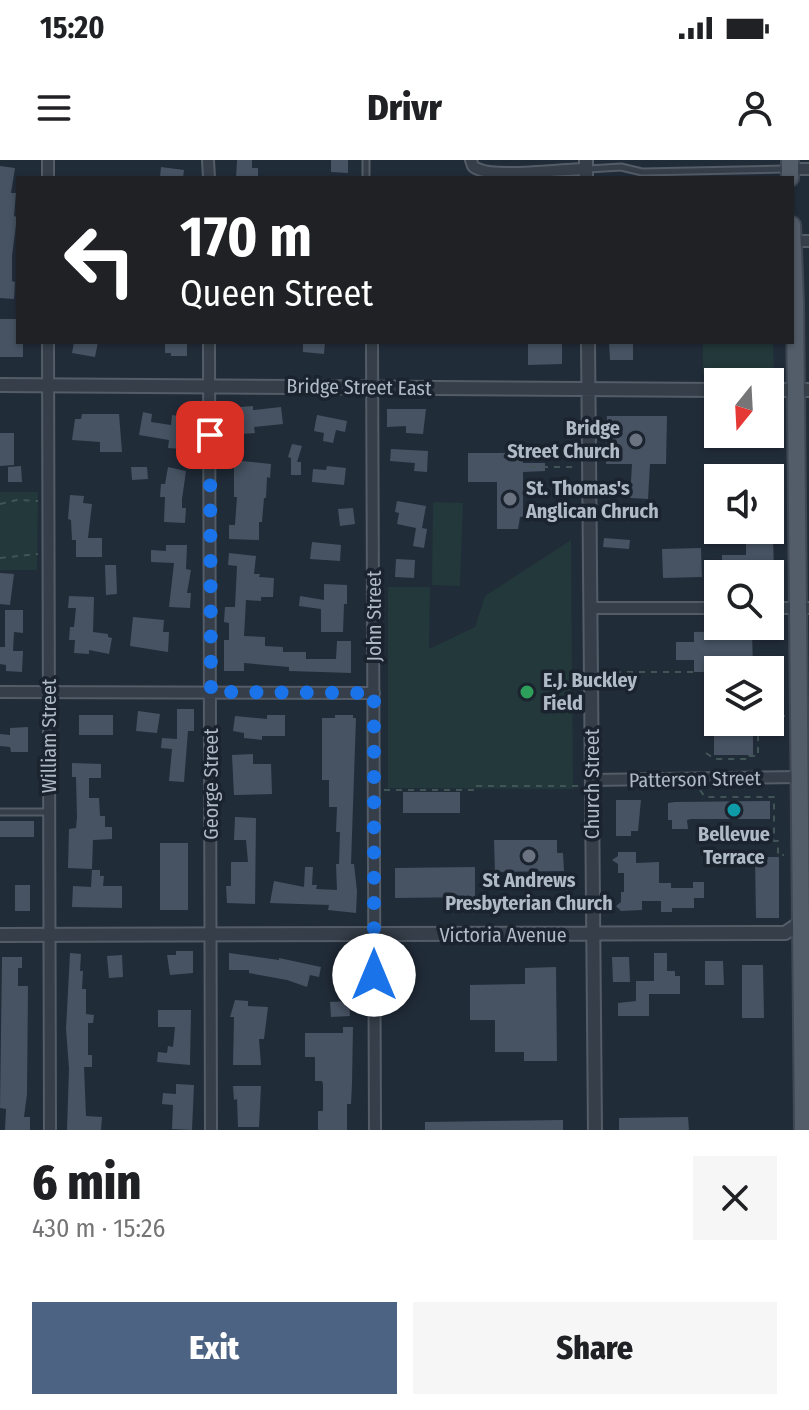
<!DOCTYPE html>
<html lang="en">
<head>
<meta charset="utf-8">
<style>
  body { margin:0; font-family:"Fira Sans Condensed",sans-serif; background:#f6f6f6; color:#202124; height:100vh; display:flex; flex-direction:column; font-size:30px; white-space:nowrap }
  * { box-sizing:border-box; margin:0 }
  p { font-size:26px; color:#757577 }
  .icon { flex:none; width:44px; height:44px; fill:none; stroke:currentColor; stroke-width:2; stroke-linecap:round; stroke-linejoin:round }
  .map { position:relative; height:970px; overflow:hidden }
  .details { display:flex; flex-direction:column; background:#fff; flex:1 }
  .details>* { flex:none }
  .banner { position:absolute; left:16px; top:16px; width:778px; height:168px; border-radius:0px; box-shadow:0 2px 6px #0004; background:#202124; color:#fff; overflow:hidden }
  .needle { width:52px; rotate:198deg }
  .tools { position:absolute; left:704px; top:208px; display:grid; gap:16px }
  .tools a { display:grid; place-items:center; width:80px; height:80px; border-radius:0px; background:#fff; box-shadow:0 2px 6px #0004; font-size:40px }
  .pin { position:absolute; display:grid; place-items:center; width:68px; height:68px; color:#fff; margin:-34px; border-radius:16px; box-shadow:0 4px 12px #0006 }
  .me { position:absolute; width:88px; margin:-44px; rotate:0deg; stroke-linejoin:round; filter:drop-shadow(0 0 6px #0008) }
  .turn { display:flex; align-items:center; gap:28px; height:168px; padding:0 32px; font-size:36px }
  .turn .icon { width:104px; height:104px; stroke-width:2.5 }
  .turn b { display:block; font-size:56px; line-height:68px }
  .round { display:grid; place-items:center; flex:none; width:84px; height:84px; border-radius:0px; background:#f6f6f6 }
  .head { display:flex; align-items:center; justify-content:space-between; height:136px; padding:0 32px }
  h1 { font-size:48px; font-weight:800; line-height:60px }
  .button { display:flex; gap:16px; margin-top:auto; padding:16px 32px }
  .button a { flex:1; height:92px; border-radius:0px; background:#4d6383; color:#fff; font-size:32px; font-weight:800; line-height:92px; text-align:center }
  .button a+a { background:#f6f6f6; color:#202124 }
  .status { display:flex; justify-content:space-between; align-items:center; height:56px; padding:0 40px; background:#fff; direction:ltr }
  .status svg { height:22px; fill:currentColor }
  header { display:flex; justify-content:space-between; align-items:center; height:104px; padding:0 32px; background:#fff; font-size:36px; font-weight:800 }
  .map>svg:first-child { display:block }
  .green { fill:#23383a }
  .building { fill:#475363 }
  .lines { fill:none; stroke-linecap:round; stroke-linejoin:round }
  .service-casing { stroke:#535c67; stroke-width:9 }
  .minor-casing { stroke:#535c67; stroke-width:14 }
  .tertiary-casing { stroke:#535c67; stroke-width:16 }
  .primary-casing { stroke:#3e4753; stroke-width:20 }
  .path { stroke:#415557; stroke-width:2; stroke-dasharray:6 6; stroke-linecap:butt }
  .service { stroke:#353e49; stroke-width:5 }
  .minor { stroke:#353e49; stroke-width:10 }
  .tertiary { stroke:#353e49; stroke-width:12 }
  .primary { stroke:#535d69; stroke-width:16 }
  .route { stroke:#1a73e8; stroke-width:14; stroke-dasharray:0 25.2 }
  .worship-dot { fill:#6b7280; stroke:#1a232e; stroke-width:3 }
  .leisure-dot { fill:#2e9e5b; stroke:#1a232e; stroke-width:3 }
  .culture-dot { fill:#0f9aa8; stroke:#1a232e; stroke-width:3 }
  .labels { text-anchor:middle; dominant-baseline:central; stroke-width:7; stroke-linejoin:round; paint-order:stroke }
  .street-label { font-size:20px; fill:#b0b9c6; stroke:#1a232e }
  .poi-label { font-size:20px; font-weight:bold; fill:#b0b9c6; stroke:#1a232e; text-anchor:start }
</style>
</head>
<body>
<div class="status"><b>15:20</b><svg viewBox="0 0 49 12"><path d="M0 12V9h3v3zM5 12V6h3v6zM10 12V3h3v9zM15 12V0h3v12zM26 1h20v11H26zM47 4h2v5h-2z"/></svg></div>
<header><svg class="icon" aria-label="menu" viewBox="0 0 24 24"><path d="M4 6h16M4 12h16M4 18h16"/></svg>Drivr<svg class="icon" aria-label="person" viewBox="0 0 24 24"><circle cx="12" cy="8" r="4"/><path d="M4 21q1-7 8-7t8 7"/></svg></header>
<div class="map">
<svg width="809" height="970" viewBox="0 0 809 970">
  <rect width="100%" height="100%" fill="#212c39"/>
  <path class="green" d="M 703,182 L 773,182 L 774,213 L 703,214 Z
    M 0,332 L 38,332 L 37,410 L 0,410 Z
    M 433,342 L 463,343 L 460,426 L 432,425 Z
    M 571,380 L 573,629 L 388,628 L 388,427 L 430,427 L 429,489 L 475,467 L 485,436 Z"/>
  <path class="building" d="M 237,0 L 252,0 L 252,8 L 258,8 L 258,18 L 236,18 Z
    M 331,0 L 348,0 L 348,13 L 331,12 Z
    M 0,6 L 15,8 L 11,33 L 16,33 L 14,56 L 17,57 L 12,96 L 12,121 L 15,122 L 14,139 L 0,138 Z
    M 161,7 L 184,10 L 183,18 L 160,18 Z
    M 0,159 L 18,159 L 18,182 L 23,182 L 23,197 L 0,197 Z
    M 74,182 L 98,182 L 95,197 L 72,193 Z
    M 165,182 L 187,182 L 187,196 L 171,196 L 171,193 L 165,193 Z
    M 303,182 L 325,182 L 324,194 L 303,192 Z
    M 528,182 L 562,182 L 562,204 L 528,205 Z
    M 609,182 L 633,182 L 633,200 L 610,200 Z
    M 253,246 L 253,250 L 281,247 L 283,264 L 254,267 L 255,273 L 229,275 L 227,248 Z
    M 387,249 L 426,249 L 423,274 L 406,273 L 406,266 L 387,267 Z
    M 143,252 L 152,254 L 151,262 L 171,265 L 172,255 L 185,257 L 181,289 L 168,288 L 169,280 L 139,275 Z
    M 82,254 L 119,254 L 122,292 L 100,292 L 100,282 L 72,280 L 75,259 L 81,259 Z
    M 317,255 L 347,261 L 345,272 L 336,270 L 333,283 L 323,281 L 324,273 L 314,271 Z
    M 607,256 L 667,256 L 666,304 L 650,304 L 648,339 L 630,338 L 632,304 L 606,304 Z
    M 0,273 L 14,273 L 14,305 L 0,306 Z
    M 292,284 L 302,286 L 297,302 L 301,302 L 301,315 L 291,315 L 291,298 L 288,297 Z
    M 391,289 L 428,291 L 427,312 L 414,311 L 415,303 L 390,301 Z
    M 468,293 L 523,293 L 523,303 L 545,303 L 545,311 L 523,312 L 523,357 L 520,357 L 518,369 L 497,369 L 497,322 L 468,322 Z
    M 234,300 L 271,304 L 270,318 L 267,317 L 266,338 L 264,338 L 262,362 L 259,362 L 259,380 L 229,379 L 229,365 L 235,365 L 237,337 L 234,337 Z
    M 21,306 L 22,322 L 8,322 L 8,307 Z
    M 327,306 L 346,308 L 344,325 L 312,322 L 313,309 L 326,310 Z
    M 131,307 L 147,307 L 148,319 L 132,320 Z
    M 168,307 L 186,311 L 182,339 L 182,348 L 186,348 L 185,363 L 164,362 L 165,337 L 160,337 L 161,324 L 165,324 Z
    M 70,335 L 84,336 L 83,343 L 92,344 L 88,378 L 102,378 L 102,397 L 76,397 L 76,380 L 72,380 L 71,360 L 68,359 Z
    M 397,341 L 426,346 L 422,368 L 427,369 L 424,388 L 413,386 L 416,368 L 397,364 L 399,353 L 395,352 Z
    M 353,348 L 355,364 L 340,366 L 338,349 Z
    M 746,372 L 771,372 L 771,376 L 773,376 L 774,414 L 722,414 L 722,395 L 746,395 Z
    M 604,378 L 630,380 L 629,389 L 603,387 Z
    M 312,382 L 341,385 L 340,401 L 310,399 Z
    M 166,385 L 187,385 L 186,409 L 191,410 L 187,433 L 191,433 L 190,448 L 169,447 L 174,403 L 151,402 L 151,390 L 166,391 Z
    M 701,388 L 702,417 L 663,418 L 662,389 Z
    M 229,393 L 256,396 L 254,414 L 260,414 L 259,417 L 274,418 L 273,437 L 261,437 L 261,441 L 246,440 L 244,476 L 265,477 L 265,486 L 283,487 L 283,492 L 306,492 L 306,499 L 336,499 L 337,481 L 351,481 L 351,513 L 289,511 L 289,507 L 244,503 L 244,511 L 224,511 L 224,480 L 229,480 L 229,463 L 224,462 L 225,447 L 235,447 L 237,406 L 228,405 Z
    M 396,399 L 415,400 L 414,418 L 395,417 Z
    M 105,405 L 116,405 L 117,434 L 106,435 Z
    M 0,413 L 14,414 L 10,445 L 0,444 Z
    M 324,424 L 347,425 L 347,444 L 344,444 L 343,472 L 321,472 L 321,449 L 299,446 L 300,436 L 324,440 Z
    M 69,436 L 94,437 L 93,472 L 108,474 L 108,477 L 112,478 L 109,494 L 89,490 L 89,494 L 74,493 L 75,480 L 69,480 L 70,467 L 74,467 L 76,448 L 68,448 Z
    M 5,450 L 23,450 L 23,473 L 14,472 L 13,491 L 23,491 L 22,512 L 6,511 L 6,505 L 0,504 L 0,487 L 5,487 Z
    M 133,457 L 164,460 L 163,472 L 169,472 L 168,492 L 130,486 Z
    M 752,471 L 753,510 L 718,510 L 718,522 L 709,522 L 709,512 L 694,512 L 694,500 L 676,500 L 676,482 L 694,482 L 694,472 Z
    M 177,549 L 194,549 L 194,571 L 188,571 L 184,622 L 169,621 L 172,589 L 161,588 L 162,578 L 177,579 Z
    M 138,551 L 160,554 L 157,573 L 136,571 Z
    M 79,555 L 113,555 L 113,575 L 79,575 Z
    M 267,555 L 285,555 L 285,576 L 262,576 L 262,580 L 244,578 L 244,573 L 233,571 L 235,556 L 267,559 Z
    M 335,555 L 353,555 L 353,558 L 356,558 L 351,704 L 354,704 L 357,731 L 356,753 L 328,750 L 329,745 L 270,743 L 274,721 L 304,727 L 305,707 L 313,707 L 312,725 L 317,725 L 316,729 L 337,730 L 336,704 L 339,704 L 340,672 L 336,672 L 337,647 L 329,647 L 329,620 L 322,620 L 322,558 L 335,558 Z
    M 714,562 L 753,562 L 753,595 L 714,595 Z
    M 28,567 L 28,592 L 11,592 L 10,587 L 0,586 L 0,574 L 10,575 L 10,568 Z
    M 253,594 L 253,604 L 271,604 L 272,634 L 234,635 L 232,595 Z
    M 72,603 L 101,604 L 101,618 L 89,618 L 89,638 L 99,638 L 100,656 L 105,656 L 105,667 L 112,667 L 112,679 L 93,680 L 92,709 L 68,708 L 69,669 L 76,668 L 77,657 L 76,617 L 72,617 Z
    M 403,632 L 460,632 L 460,653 L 403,653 Z
    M 616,640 L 641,640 L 638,671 L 631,671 L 631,676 L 616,676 Z
    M 770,641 L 770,659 L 691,659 L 687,660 L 688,669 L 672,669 L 672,660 L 668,660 L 668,643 L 675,642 Z
    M 235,657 L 256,658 L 255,744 L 227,743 L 226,726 L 231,726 L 231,702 L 248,702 L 246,680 L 234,680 Z
    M 0,661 L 34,661 L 34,677 L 0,677 Z
    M 494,680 L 557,680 L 557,693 L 563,693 L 564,711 L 495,712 Z
    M 160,683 L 188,683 L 188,750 L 160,750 Z
    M 618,692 L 636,692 L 636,703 L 659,702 L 659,723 L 671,723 L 671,728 L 693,728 L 693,722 L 704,722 L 704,738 L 694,738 L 694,748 L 672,748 L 672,752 L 661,752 L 661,741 L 642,741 L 642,750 L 621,751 L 616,746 L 621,742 L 621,732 L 624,732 L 624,713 L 618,713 L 618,704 L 612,700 L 618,696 Z
    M 755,697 L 779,697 L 779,758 L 756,758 Z
    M 475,707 L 475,737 L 395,738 L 395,708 Z
    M 92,710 L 100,710 L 100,716 L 104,716 L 103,726 L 122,726 L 122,748 L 72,747 L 73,726 L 91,727 Z
    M 15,725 L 30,725 L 30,751 L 15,751 Z
    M 176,791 L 193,791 L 193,813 L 170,815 L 167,795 L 176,795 Z
    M 70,793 L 81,794 L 80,811 L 83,811 L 82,829 L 86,829 L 86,854 L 94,855 L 93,863 L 88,863 L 88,895 L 92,895 L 92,907 L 84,907 L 86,956 L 102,957 L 101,970 L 67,970 L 69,909 L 66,869 Z
    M 229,793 L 279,800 L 279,798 L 321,807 L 319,817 L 310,815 L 307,827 L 287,820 L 249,813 L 249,810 L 229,810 Z
    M 654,793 L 667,793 L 667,811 L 675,811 L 675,816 L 680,816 L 680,834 L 649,834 L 649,856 L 618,856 L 618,843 L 636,841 L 636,821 L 654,821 Z
    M 122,795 L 123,817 L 109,818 L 107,796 Z
    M 2,797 L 22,797 L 22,808 L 18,808 L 18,826 L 28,826 L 27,934 L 24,957 L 30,957 L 30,970 L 5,970 L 6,949 L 0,948 Z
    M 612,797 L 629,797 L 630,822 L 613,822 Z
    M 705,801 L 723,801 L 724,825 L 705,825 Z
    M 352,803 L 351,835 L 341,835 L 341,824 L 334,824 L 334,804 Z
    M 742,805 L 763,805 L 764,858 L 742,858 Z
    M 556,807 L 557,901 L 524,901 L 524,892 L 495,892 L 495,860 L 470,860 L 470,825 L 525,824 L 525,808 Z
    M 235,840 L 248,841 L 248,846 L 268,847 L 264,879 L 259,879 L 261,905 L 233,905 L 234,857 L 230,857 Z
    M 349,841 L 350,856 L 331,857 L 330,842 Z
    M 158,850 L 191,850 L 190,905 L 157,902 L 158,892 L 167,893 L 168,886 L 173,887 L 175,867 L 158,867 Z
    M 343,867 L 353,867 L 352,924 L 351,944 L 347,944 L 347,970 L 318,970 L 318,951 L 323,951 L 323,924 L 322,921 L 315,921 L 315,897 L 305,897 L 305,873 L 343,873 Z
    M 176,924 L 194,925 L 192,970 L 172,969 L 173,945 L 162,944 L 163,933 L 176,934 Z
    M 233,926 L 261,926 L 259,967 L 238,967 L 237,939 L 234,940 Z
    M 688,957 L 689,970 L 619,970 L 619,958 Z
    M 563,960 L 563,970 L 425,970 L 425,962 Z"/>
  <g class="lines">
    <g class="service-casing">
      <path id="service" d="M 366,0 L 366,18
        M 588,9 L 621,7 L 642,12 L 785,9
        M 0,652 L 48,652"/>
    </g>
    <g class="minor-casing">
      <path id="minor" d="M 48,0 L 48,18
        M 208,0 L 209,18
        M 471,0 C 473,6 472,7 478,9 C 497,18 562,9 586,9
        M 790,9 L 809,9
        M 793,81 L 809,81
        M 48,182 L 50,970
        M 209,182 L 211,970
        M 372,182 L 375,970
        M 592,448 L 718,448
        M 770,448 L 809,448
        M 0,532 L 374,533
        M 592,620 L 799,617"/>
    </g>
    <g class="tertiary-casing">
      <path id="tertiary" d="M 586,0 L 586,18
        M 588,182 L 595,970
        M 0,225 L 718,230
        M 770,230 L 809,230
        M 0,775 L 785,773 L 809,757"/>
    </g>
    <g class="primary-casing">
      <path id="primary" d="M 790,0 L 790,18
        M 792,65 L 795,141 L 803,970"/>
    </g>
    <path class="path" d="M 530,307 L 577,307
      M 0,344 L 17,340 L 38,341
      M 0,398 L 38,394
      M 603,512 L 693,512
      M 770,556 L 785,556
      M 706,593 L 715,599 L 749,599 L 749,595
      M 749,596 L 758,596 L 758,562
      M 384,630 L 473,630 L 473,626 L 581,626
      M 700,630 L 705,637 L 774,637 L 774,681 L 778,681 L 778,695 L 784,695"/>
    <use href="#service" class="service"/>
    <use href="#minor" class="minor"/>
    <use href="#tertiary" class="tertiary"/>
    <use href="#primary" class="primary"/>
  </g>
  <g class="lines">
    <path class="route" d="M 210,275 L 211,532 L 374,533 L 374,815"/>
  </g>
  <g class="worship-dot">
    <circle cx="636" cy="280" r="8"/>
    <circle cx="510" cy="339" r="8"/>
    <circle cx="529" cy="696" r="8"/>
  </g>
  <circle class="leisure-dot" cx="527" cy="532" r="8"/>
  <circle class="culture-dot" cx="734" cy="650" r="8"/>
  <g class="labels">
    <g class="street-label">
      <text transform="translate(359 227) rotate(1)">Bridge Street East</text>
      <text transform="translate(374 456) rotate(-90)">John Street</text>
      <text transform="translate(49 576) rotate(-90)">William Street</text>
      <text transform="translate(695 619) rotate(-1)">Patterson Street</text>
      <text transform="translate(211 624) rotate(-90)">George Street</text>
      <text transform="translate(592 624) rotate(-90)">Church Street</text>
      <text x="503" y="775">Victoria Avenue</text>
    </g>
    <g class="poi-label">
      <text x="620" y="268" text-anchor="end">Bridge<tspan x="620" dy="23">Street Church</tspan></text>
      <text x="526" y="328">St. Thomas's<tspan x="526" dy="23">Anglican Chruch</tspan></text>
      <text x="543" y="520">E.J. Buckley<tspan x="543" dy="23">Field</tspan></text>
      <text x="734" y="674" text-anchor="middle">Bellevue<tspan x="734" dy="23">Terrace</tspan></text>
      <text x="529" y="720" text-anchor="middle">St Andrews<tspan x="529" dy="23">Presbyterian Church</tspan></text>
    </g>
  </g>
</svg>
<div class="tools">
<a><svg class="needle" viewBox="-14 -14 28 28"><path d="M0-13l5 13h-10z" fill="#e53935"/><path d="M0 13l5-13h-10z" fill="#757577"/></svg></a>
<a><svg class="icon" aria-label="sound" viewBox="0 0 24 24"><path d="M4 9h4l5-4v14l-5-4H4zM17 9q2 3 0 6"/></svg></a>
<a><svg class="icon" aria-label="search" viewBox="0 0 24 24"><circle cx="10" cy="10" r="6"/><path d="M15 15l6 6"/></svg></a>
<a><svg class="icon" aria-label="layers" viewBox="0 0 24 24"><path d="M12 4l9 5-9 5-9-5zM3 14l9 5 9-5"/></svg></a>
</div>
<div class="pin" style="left:210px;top:275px;background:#d93025"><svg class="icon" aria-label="arrive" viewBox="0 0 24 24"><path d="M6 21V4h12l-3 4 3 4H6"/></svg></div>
<svg class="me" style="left:374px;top:815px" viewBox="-20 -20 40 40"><circle r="19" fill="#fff"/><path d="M0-13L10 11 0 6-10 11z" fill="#1a73e8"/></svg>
<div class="banner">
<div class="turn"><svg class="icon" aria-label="left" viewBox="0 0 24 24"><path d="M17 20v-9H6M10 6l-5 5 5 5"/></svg><div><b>170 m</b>Queen Street</div></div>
</div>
</div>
<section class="details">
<div class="head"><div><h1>6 min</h1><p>430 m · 15:26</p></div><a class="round"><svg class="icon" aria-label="close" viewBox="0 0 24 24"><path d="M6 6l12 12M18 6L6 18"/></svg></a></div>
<div class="button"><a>Exit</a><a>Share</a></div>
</section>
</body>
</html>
